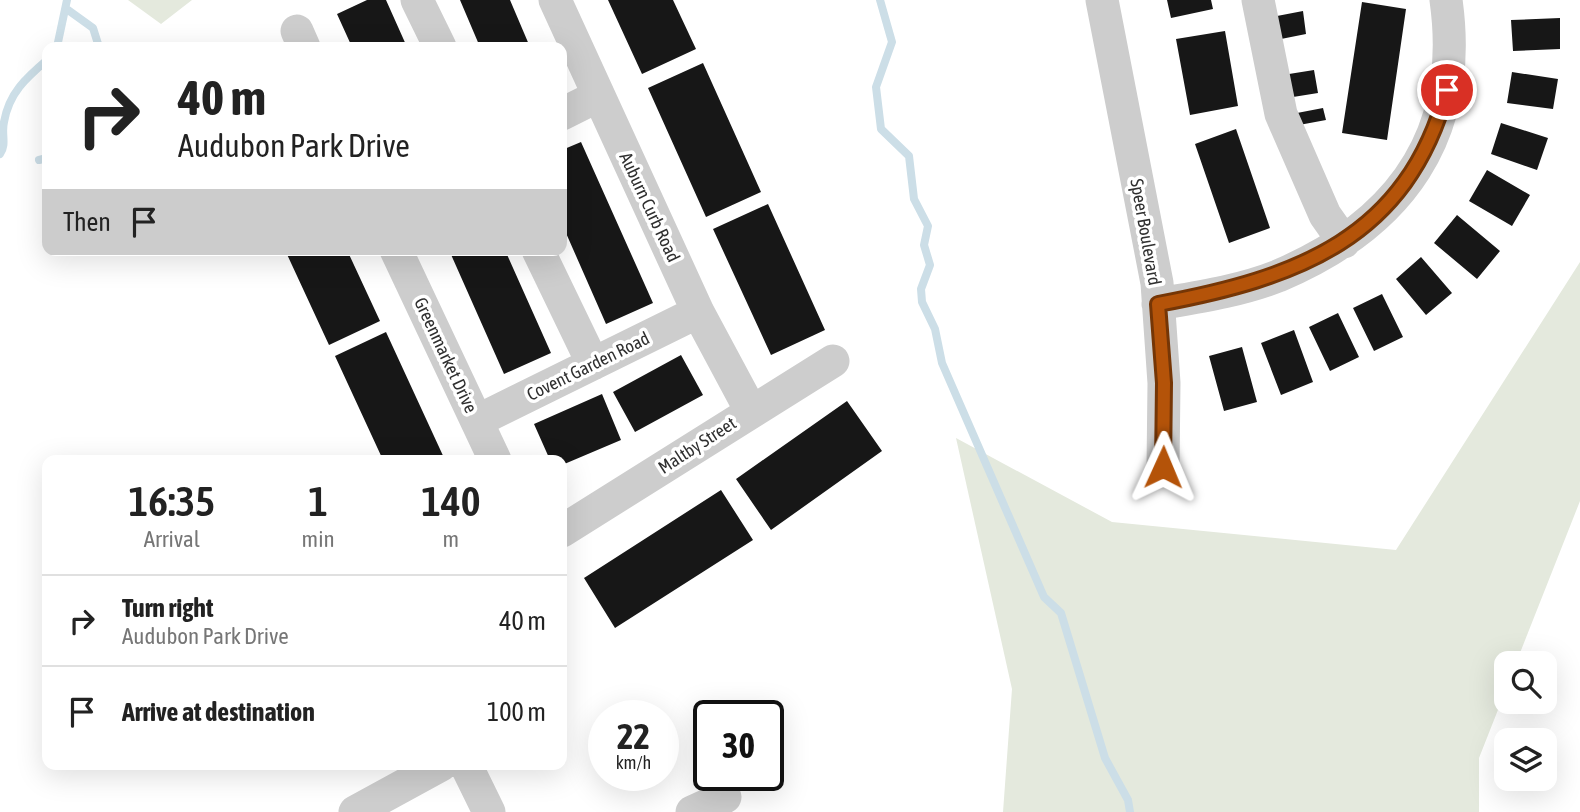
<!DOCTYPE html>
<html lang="en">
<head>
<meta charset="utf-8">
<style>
  body { margin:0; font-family:"Asap Condensed",sans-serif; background:#f2f2f2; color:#222; height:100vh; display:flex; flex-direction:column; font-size:26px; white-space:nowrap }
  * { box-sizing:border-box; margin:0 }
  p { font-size:23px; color:#767676 }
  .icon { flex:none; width:38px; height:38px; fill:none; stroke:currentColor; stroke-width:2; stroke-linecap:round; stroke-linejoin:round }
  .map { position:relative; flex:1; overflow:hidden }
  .sheet { position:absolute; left:42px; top:455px; width:525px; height:315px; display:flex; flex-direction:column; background:#fff; border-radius:14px; box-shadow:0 7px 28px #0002 }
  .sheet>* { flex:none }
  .hud { position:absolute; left:42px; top:42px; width:525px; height:214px; border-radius:14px; box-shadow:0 7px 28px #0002; background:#fff; color:#222; overflow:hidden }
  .fabs { position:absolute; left:1494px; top:651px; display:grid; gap:14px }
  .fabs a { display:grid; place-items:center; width:63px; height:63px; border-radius:14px; background:#fff; box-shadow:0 7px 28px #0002; font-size:35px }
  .speed { position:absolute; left:588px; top:700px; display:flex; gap:14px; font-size:35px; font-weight:700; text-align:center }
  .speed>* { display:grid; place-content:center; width:91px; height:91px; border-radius:50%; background:#fff; box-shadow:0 7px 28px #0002; line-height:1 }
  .speed small { font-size:18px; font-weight:400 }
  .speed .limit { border:4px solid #111; border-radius:10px; background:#fff; color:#111 }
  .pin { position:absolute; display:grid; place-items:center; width:60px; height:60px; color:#fff; margin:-30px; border:4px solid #fff; border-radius:50%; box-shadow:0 2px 7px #0007 }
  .me { position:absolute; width:77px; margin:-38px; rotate:1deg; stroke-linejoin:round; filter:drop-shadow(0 0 5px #0008) }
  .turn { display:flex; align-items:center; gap:24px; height:147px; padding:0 21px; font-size:32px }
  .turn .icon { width:91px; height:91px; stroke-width:2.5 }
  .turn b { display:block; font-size:49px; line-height:60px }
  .then { display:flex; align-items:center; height:66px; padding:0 21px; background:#0003; gap:14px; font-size:26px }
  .eta { display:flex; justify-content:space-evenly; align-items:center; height:119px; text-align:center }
  .eta b { font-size:42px; font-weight:600; line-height:49px }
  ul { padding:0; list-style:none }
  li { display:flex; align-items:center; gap:21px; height:91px; padding:0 21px; border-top:2px solid #e0e0e0 }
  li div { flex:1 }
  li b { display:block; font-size:26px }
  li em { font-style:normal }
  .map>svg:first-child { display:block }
  .green { fill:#e4e9dd }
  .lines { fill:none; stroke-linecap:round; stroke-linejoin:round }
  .stream { stroke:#ccdee7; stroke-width:8 }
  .building { fill:#171717 }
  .minor { stroke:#cdcdcd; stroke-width:33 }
  .route-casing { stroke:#753606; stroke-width:18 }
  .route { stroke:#b45309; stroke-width:12 }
  .labels { text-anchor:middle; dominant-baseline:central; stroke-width:7; stroke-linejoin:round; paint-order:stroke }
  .street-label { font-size:18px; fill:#303030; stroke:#fff }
</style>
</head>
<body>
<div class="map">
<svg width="1580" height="812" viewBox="0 0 1580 812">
  <rect width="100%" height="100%" fill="#fff"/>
  <path class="green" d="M 128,0 L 192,0 L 161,24 Z
    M 1580,262 L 1580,501 L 1516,663 L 1507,663 L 1507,687 L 1479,758 L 1479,812 L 1003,812 L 1012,689 L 956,438 L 1112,522 L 1396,550 Z"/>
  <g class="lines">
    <path class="stream" d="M 880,0 L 892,42 L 876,87 L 881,129 L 909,156 L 914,199 L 928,226 L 924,245 L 930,265 L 921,289 L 922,302 L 935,329 L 942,363 L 1044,597 L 1061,613 L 1105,758 L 1128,800 L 1130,812
      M 68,10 L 93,28 L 99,47
      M 57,47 L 67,0
      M 0,154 C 7,144 1,134 4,122 C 9,93 26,78 47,60
      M 39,160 L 47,158"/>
  </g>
  <path class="building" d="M 367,0 L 386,0 L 407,47 L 352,47 L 337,14 Z
    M 460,0 L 510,0 L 530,47 L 480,47 Z
    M 608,0 L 673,0 L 696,49 L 642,74 Z
    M 1167,0 L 1211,0 L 1213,9 L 1171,18 Z
    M 1362,2 L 1406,9 L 1387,140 L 1342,133 Z
    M 1303,11 L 1306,34 L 1281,39 L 1277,16 Z
    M 1560,18 L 1560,49 L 1513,51 L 1511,20 Z
    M 1225,31 L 1238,106 L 1190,115 L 1176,39 Z
    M 703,63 L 761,192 L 706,217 L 648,88 Z
    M 1314,70 L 1318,93 L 1293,97 L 1289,74 Z
    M 1512,72 L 1558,79 L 1553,109 L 1507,103 Z
    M 1323,108 L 1326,120 L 1299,125 L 1297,113 Z
    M 1501,123 L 1548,138 L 1537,170 L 1491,154 Z
    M 1236,129 L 1270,228 L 1229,243 L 1195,144 Z
    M 581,142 L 653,303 L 606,324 L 562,224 L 562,150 Z
    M 1487,170 L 1530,195 L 1512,226 L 1469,201 Z
    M 768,204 L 825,330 L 771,355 L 713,229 Z
    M 1457,215 L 1500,251 L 1477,279 L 1434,243 Z
    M 285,250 L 347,250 L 380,321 L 329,345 Z
    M 449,250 L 505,250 L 551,353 L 504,374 Z
    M 1421,257 L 1452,293 L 1426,315 L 1396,279 Z
    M 1382,294 L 1403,337 L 1374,351 L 1353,308 Z
    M 1338,313 L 1359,357 L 1330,371 L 1309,327 Z
    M 1294,330 L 1313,382 L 1281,395 L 1261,343 Z
    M 386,332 L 445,460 L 383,460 L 335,356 Z
    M 1242,347 L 1257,402 L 1224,411 L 1209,356 Z
    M 681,355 L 703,395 L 635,432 L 613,392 Z
    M 602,394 L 621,440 L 562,465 L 562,460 L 550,460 L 534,424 Z
    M 847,401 L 882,451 L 771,530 L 736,479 Z
    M 721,490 L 753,540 L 615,628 L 584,578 Z"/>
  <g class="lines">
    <path class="minor" d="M 417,0 L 440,47
      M 555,0 L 698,312 L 751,411
      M 1102,0 L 1157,283 L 1164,383 L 1163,467
      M 1258,0 L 1281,114 L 1325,215 L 1344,242
      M 297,31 L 304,47
      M 562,114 L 598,96
      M 396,250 L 495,460
      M 538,250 L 593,364
      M 1158,304 C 1199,297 1240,291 1278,276 C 1401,224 1465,135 1446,0
      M 477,421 L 698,312
      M 562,531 L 833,361
      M 466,765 L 489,812
      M 355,812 L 441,765
      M 692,812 L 725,797"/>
  </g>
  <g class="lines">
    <g class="route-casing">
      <path id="route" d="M 1163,467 L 1164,383 L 1158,304 C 1297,278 1407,239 1447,90"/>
    </g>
    <use href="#route" class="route"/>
  </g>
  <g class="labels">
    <g class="street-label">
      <text transform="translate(650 207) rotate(65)">Auburn Curb Road</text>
      <text transform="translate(1146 232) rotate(80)">Speer Boulevard</text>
      <text transform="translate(446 355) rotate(65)">Greenmarket Drive</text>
      <text transform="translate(588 366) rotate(-26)">Covent Garden Road</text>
      <text transform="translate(697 445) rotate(-33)">Maltby Street</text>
    </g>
  </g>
</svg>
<div class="fabs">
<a><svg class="icon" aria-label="search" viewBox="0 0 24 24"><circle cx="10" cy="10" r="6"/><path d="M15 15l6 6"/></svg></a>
<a><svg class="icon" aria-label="layers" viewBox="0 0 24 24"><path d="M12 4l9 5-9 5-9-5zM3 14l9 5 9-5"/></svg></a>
</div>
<div class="speed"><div>22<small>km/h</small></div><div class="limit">30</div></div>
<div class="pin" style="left:1447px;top:90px;background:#d93025"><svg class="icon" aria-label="arrive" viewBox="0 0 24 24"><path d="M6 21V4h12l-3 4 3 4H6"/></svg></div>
<svg class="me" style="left:1163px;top:467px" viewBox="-20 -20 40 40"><path d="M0-17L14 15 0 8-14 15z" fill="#b45309" stroke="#fff" stroke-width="4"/></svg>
<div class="hud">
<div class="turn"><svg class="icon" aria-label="right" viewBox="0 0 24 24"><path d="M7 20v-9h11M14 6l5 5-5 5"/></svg><div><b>40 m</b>Audubon Park Drive</div></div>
<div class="then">Then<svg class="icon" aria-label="arrive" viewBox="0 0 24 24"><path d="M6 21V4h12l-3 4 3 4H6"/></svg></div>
</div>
<section class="sheet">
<div class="eta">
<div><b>16:35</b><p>Arrival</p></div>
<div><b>1</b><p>min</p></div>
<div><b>140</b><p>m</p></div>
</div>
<ul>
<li><svg class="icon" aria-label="right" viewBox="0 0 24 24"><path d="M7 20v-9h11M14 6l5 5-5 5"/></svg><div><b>Turn right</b><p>Audubon Park Drive</p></div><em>40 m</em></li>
<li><svg class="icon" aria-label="arrive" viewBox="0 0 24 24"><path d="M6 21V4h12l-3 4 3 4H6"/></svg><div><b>Arrive at destination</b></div><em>100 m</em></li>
</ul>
</section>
</div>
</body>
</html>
